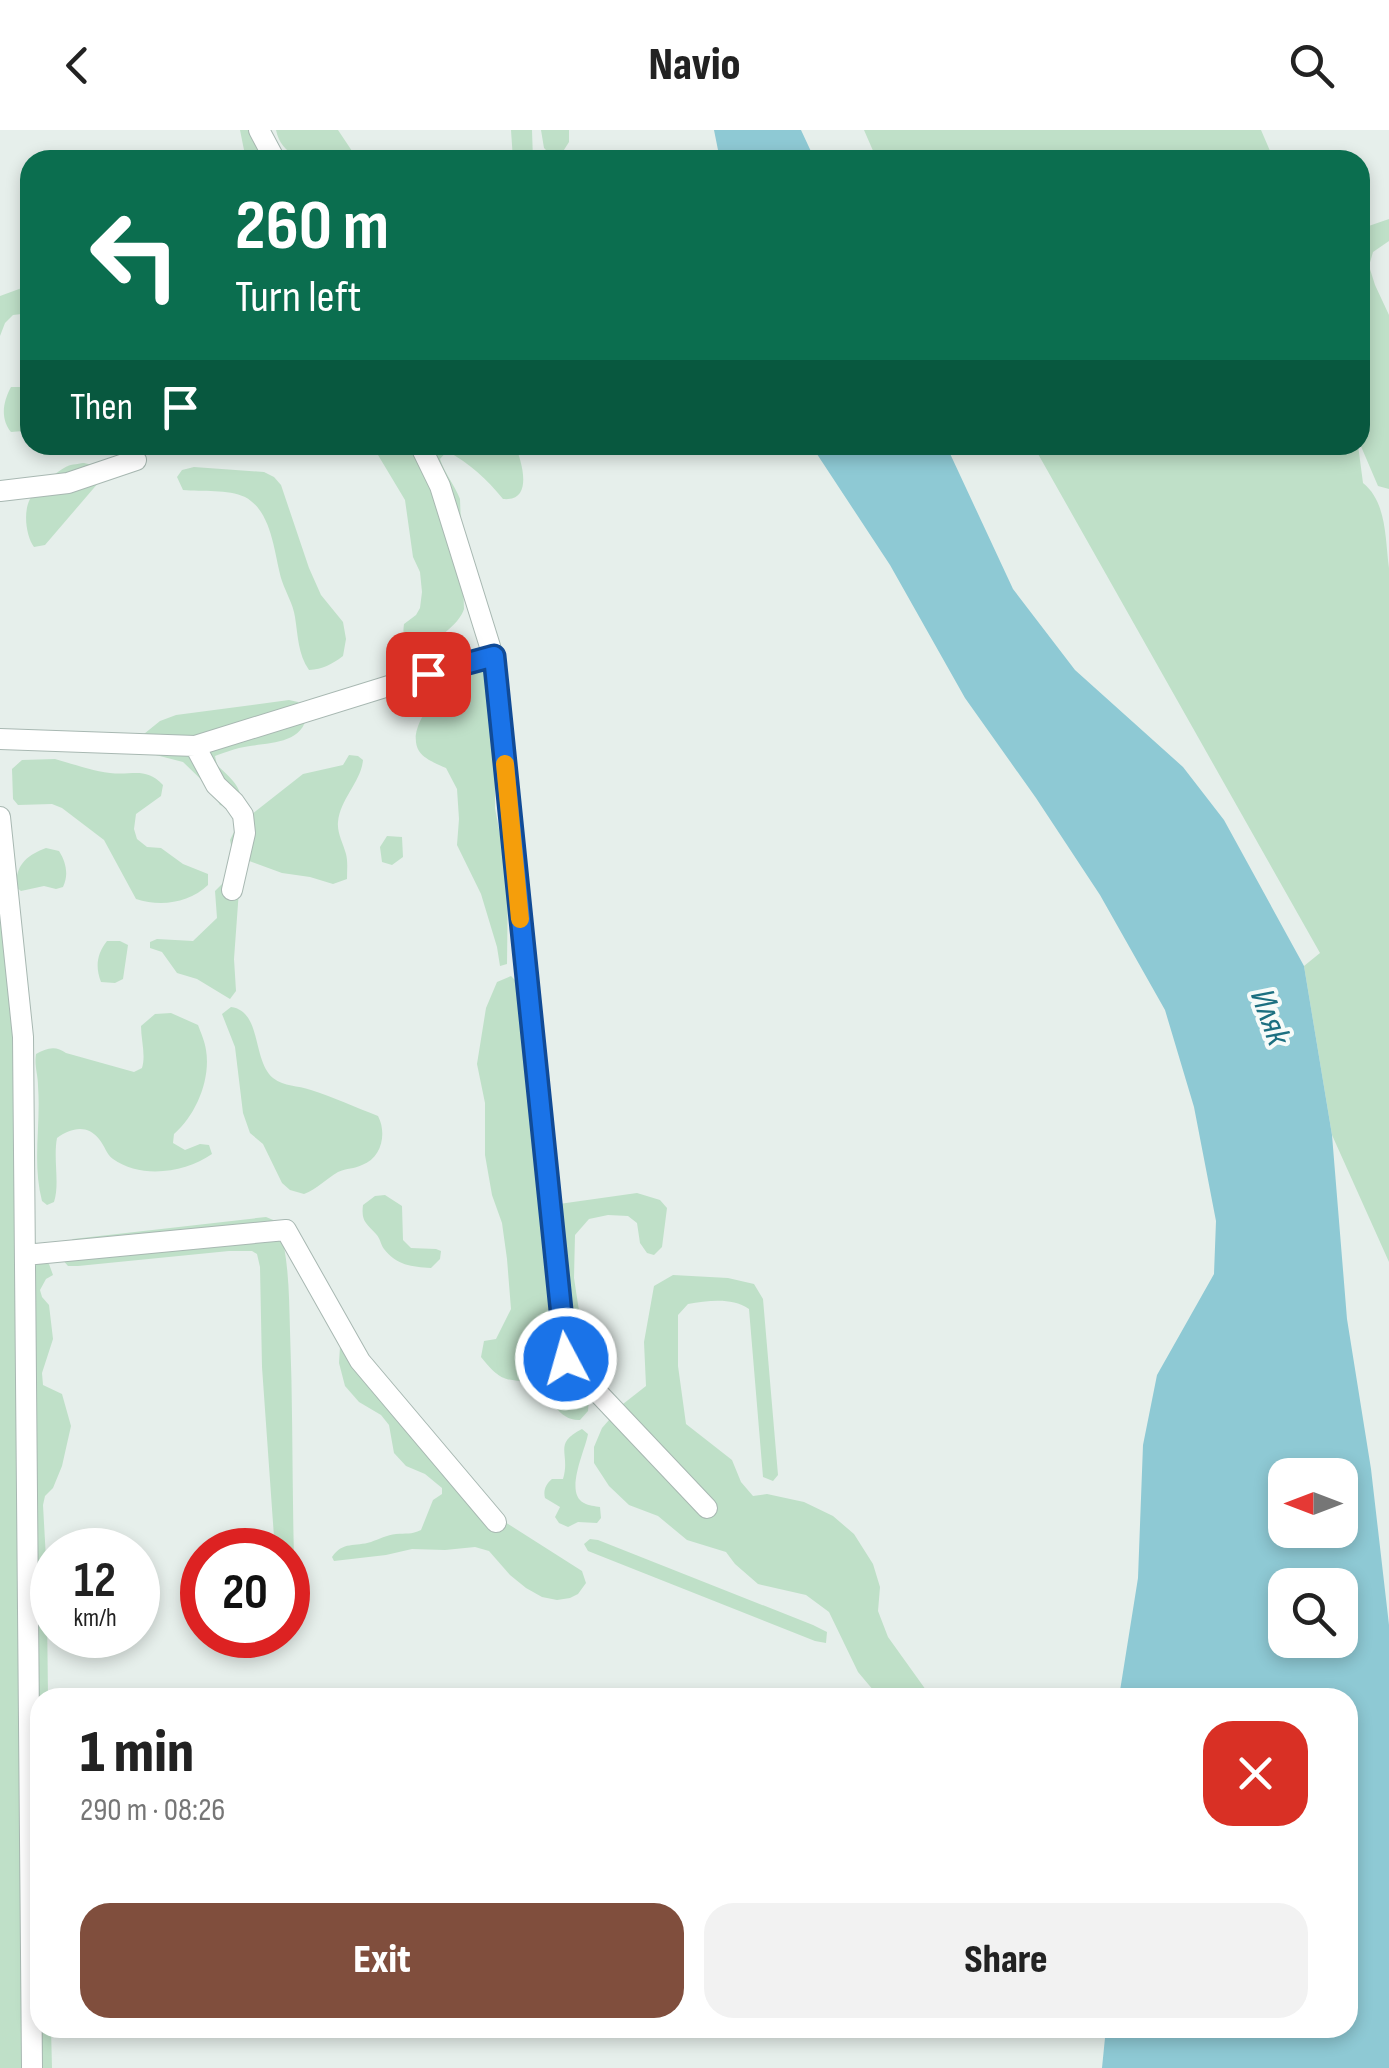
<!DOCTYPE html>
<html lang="en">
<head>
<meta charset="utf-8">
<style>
  body { margin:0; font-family:"Sofia Sans Condensed",sans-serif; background:#f2f2f2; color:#222; height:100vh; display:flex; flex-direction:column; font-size:38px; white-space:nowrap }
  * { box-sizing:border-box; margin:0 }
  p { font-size:32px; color:#767676 }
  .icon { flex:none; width:55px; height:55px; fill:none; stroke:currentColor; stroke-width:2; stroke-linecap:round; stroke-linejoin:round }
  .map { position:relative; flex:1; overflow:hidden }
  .sheet { position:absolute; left:30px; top:1558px; width:1328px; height:350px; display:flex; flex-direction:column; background:#fff; border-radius:30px; box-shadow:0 5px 15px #0003 }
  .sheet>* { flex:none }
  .top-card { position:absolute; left:20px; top:20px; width:1350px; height:305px; border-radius:30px; box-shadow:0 5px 15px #0003; background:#0b6e4f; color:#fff; overflow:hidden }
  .needle { width:65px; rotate:270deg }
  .fabs { position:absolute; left:1268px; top:1328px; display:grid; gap:20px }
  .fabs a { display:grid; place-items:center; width:90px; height:90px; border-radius:20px; background:#fff; box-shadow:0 5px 15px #0003; font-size:50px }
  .speed { position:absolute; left:30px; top:1398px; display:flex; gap:20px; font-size:50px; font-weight:700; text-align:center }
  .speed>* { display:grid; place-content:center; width:130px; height:130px; border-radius:50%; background:#fff; box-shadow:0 5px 15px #0003; line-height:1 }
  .speed small { font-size:25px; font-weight:400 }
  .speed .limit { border:15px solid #d22; background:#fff; color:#111 }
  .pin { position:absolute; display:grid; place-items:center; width:85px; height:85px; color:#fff; margin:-42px; border-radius:20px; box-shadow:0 5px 15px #0006 }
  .me { position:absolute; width:110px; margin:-55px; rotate:354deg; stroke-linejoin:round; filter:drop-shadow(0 0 8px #0008) }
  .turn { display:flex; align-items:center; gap:35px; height:210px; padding:0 50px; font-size:45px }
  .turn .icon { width:130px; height:130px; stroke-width:2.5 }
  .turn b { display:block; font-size:70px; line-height:85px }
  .then { display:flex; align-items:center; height:95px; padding:0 50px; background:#0003; gap:20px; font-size:38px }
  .round { display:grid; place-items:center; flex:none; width:105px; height:105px; border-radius:30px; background:#f2f2f2 }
  .headline { display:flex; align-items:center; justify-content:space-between; height:170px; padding:0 50px }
  h1 { font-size:60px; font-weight:800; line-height:75px }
  .button { display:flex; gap:20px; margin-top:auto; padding:20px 50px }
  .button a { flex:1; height:115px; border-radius:30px; background:#804e3d; color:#fff; font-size:40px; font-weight:800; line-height:115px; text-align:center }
  .button a+a { background:#f2f2f2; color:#222 }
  header { display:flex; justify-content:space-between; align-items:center; height:130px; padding:0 50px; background:#fff; font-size:45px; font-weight:800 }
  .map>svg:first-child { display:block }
  .green { fill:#bfe0c8 }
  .water { fill:#8ec9d4; fill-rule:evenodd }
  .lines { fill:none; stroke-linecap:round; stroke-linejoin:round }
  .minor-casing { stroke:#a8b8b2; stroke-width:22 }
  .minor { stroke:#fff; stroke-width:20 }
  .route-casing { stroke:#114b97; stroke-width:25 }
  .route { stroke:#1a73e8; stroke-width:18 }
  .slow { stroke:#f59e0b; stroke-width:18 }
  .labels { text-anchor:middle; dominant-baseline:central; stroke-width:8; stroke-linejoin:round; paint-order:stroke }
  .water-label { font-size:35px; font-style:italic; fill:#1c6f80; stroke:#f7fbf9 }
</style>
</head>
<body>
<header><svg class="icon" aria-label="back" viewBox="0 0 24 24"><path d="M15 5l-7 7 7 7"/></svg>Navio<svg class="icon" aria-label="search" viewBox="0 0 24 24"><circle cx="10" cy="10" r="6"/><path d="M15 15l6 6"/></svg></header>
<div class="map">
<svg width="1389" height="1938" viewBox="0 0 1389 1938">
  <rect width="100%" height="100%" fill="#e6efeb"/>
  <path class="green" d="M 240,0 L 255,0 L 267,30 L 246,30 Z
    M 276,0 L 338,0 L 358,30 C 328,30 284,38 276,0 Z
    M 511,0 L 532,0 L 533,30 L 513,30 Z
    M 541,0 L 569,0 L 569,12 L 562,23 L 551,25 L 544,18 Z
    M 864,0 L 1261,0 L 1274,30 L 877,30 Z
    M 1389,89 L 1389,111 L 1373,122 L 1369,136 L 1375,155 L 1389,185 L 1389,359 L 1378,356 L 1360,314 L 1360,99 Z
    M 30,155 L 30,183 L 13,185 L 5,193 L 0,206 L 0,166 Z
    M 11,257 L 24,257 L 30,261 L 30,295 L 23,301 L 11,302 C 0,288 3,272 11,257 Z
    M 372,315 L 515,315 C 522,332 534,372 503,369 C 487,349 469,333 447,321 L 440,329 C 445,344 454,354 460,369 L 464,479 C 458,501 397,541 404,494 L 416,485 L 420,478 L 422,462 L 420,442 L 413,427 L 405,370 Z
    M 1033,315 L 1358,315 L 1363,353 C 1387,372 1385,409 1389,438 L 1389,1132 L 1332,1005 L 1304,836 L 1320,823 Z
    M 84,333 L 97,336 L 99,352 L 45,415 L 34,417 C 26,406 23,382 30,369 C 35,361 59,339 68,336 C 69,335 83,333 84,333 Z
    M 194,337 L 264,342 L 274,347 L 281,355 L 309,438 L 321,465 L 343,492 L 346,509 L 343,526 C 331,535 323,539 309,540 C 298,524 298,506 295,487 C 293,474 286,463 282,451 C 274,425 273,382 245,367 C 228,359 202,362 183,360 L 177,347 L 182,340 Z
    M 481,536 L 489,547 L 492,617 L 495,648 L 495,678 L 508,748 L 507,834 L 500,836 L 497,817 L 481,764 L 457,715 L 459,689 L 457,659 L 446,638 C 437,634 424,629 419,621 C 402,593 457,540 481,536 Z
    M 289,570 L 298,572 L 307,585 C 302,617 262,612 239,618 C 231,620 223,623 215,626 L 217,635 C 229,647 240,654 242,672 L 227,677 L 220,675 L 211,659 L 183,632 L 148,623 L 139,608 L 160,591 L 176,585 Z
    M 349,625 L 358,626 L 363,630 C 361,652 340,669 338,692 C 337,703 343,713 346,724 C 348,732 347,740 347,749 L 333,754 L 310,747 L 282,743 L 233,725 L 230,710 L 236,698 L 247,688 L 303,644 L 343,635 Z
    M 55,629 C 73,634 92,641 110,643 C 132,646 145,636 163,655 L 161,666 L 136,684 L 134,699 L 137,709 L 147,717 L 161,718 L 183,734 L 208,744 L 208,755 C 189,773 161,777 136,769 L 104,710 L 62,678 L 52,674 L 18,675 L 13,669 L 12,639 L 22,630 Z
    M 0,687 L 23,907 L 24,1116 L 40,1133 L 49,1134 L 53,1145 L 46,1149 L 40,1160 L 42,1167 L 49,1175 L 53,1209 L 42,1243 L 43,1255 L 62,1264 L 71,1296 L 62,1336 L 53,1358 L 45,1366 L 43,1375 L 47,1447 L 41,1454 L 36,1455 L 35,1480 L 41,1477 L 47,1481 L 48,1567 L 40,1568 L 40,1898 L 51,1898 L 52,1938 L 0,1938 Z
    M 387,706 L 402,707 L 403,727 L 392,735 L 382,732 L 380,717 Z
    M 46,718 L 59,721 C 66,732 69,745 63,757 L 56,759 L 44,756 L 21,761 L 17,758 C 14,736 27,725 46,718 Z
    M 225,751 L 239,760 L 234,829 L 236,861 L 230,869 L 197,849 L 177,843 L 162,822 L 150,818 L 150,812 L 157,809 L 193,811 L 217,788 L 215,761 Z
    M 107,811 L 120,811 L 128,815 L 123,849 L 115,853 L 101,852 C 95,836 97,824 107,811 Z
    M 511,846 L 520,855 L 559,1074 L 637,1063 L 660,1070 L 667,1078 L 662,1117 L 654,1125 L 647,1123 L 640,1113 L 637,1093 L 628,1086 L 608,1085 L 589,1089 L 575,1105 L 574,1148 L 583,1207 L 589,1270 L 588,1281 L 580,1290 C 559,1291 550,1268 540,1254 C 507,1247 505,1257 481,1227 L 484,1211 L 496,1209 L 511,1179 L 507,1129 L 502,1093 L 492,1065 L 485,1025 L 485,973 L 477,934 L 486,878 L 497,852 Z
    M 231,877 C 262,881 252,930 273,948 C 285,957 297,955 311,960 C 333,967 355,977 378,986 C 387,1003 382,1028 362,1035 C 354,1039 347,1038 338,1042 C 326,1049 317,1059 304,1064 L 290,1060 L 282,1053 L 263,1014 L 250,1003 L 243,983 L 235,917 L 222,884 Z
    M 171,883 L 198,895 C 201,903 205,912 206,920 C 211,949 196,985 174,1004 L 173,1013 L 185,1020 L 200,1014 L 209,1015 L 212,1024 C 185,1043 141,1049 113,1029 C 106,1024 105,1016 99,1009 C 87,994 71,998 57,1008 C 53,1029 60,1054 54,1072 L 47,1075 L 42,1071 C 32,1033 41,995 38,956 C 38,944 34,936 36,924 C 46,918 56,915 66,923 L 134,942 L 142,938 C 146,925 141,910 141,896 L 155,884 Z
    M 385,1065 L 402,1076 L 403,1110 L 411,1118 L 436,1119 L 441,1121 L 440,1129 L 431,1138 C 412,1137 396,1135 384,1119 C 380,1113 381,1110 376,1104 C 366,1093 361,1091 363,1075 L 375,1066 Z
    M 266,1087 L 278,1092 C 289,1126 289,1165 290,1201 C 293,1276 292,1352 294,1427 L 292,1432 L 288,1432 L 288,1420 L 277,1420 L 274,1407 L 262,1237 L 260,1137 L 257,1124 L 252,1121 L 229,1121 L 78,1136 L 68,1136 L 61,1128 L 66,1115 L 73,1109 Z
    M 673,1145 L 728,1148 L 754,1154 L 763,1169 L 778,1345 L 773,1351 L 763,1347 L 749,1179 C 731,1167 708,1171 688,1174 L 678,1185 L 678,1236 L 686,1294 L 732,1330 L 741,1352 L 753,1366 L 767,1364 L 804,1372 L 833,1386 L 854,1404 L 873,1434 L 880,1457 L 878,1481 L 888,1507 L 931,1567 L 879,1567 L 858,1542 L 829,1482 L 806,1465 L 758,1454 L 735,1434 L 726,1422 L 687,1410 L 658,1386 L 629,1375 L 609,1356 L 594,1333 L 594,1317 L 602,1298 L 623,1274 L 646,1256 L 644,1212 L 654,1156 Z
    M 344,1213 L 505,1392 L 582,1441 L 586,1453 L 578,1464 L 570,1468 L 557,1470 L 542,1467 L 526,1458 L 510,1445 L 489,1421 L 475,1417 L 445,1420 L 412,1419 L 386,1425 L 334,1431 L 332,1427 C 343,1411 355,1417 371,1412 C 379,1409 387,1405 396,1404 C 406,1403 411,1405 421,1400 L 433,1370 L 442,1364 L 442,1358 L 425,1344 L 406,1336 L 394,1323 L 389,1295 L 381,1285 L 359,1272 L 345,1256 L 339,1233 L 340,1217 Z
    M 582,1299 L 588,1304 C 585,1321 564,1363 584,1373 C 589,1376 595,1376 600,1377 L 601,1388 L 597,1393 L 578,1392 L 568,1397 L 559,1393 L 555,1387 L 560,1377 L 545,1368 C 543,1360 546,1354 552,1349 L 563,1349 C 571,1323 552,1314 582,1299 Z
    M 590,1409 L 598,1410 L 813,1495 L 827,1502 L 826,1513 L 815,1511 L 588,1421 L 584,1414 Z"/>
  <path class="water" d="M 714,0 L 801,0 L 815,30 L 720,30 Z
    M 811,315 L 946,315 L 1013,459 L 1075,540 L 1183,637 L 1224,690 L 1304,836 L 1332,1005 L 1347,1189 L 1371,1339 L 1389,1495 L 1389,1938 L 1102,1938 L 1106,1898 L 1348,1898 L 1348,1568 L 1119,1567 L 1138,1448 L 1143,1315 L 1157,1245 L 1214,1144 L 1216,1091 L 1194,977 L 1165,880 L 1100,765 L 1036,668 L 965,568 L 890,435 ZM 1285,1345 L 1340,1345 L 1340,1400 L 1285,1400 ZM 1285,1455 L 1340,1455 L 1340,1510 L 1285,1510 Z"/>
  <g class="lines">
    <g class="minor-casing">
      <path id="minor" d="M 259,0 L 275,30
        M 420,315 L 440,356 L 493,526
        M 0,361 L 68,353 L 136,330
        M 0,609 L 195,616 L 395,554 L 493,526 L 566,1229 L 707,1378
        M 195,616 L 216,655 L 234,672 L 243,685 L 245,703 L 232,760
        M 0,687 L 23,907 L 32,1938
        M 25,1125 L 286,1100 L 360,1231 L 496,1392"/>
    </g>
    <use href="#minor" class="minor"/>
  </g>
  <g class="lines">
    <g class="route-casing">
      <path id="route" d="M 428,544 L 494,526 L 566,1229"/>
    </g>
    <use href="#route" class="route"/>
    <path class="slow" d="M 505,634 L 520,789"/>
  </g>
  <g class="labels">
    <g class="water-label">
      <text transform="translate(1270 887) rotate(70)">Иляк</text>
    </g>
  </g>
</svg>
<div class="fabs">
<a><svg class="needle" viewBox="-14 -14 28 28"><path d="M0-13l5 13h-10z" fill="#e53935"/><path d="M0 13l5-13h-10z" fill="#767676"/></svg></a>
<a><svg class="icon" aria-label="search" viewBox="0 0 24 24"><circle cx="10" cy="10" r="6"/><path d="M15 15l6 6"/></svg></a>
</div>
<div class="speed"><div>12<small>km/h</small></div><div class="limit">20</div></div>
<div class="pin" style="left:428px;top:544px;background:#d93025"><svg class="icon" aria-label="arrive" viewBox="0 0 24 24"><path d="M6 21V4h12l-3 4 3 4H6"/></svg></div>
<svg class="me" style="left:566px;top:1229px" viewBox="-20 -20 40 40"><circle r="17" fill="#1a73e8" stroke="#fff" stroke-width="3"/><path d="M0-11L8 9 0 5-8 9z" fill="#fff"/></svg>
<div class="top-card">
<div class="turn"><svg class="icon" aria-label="left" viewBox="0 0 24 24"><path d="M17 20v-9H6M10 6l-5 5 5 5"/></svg><div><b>260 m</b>Turn left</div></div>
<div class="then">Then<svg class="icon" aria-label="arrive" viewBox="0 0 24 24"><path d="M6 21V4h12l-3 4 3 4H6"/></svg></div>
</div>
<section class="sheet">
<div class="headline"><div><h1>1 min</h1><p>290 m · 08:26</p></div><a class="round" style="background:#d93025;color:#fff"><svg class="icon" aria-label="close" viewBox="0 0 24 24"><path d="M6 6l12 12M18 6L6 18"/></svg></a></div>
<div class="button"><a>Exit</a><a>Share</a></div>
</section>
</div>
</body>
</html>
